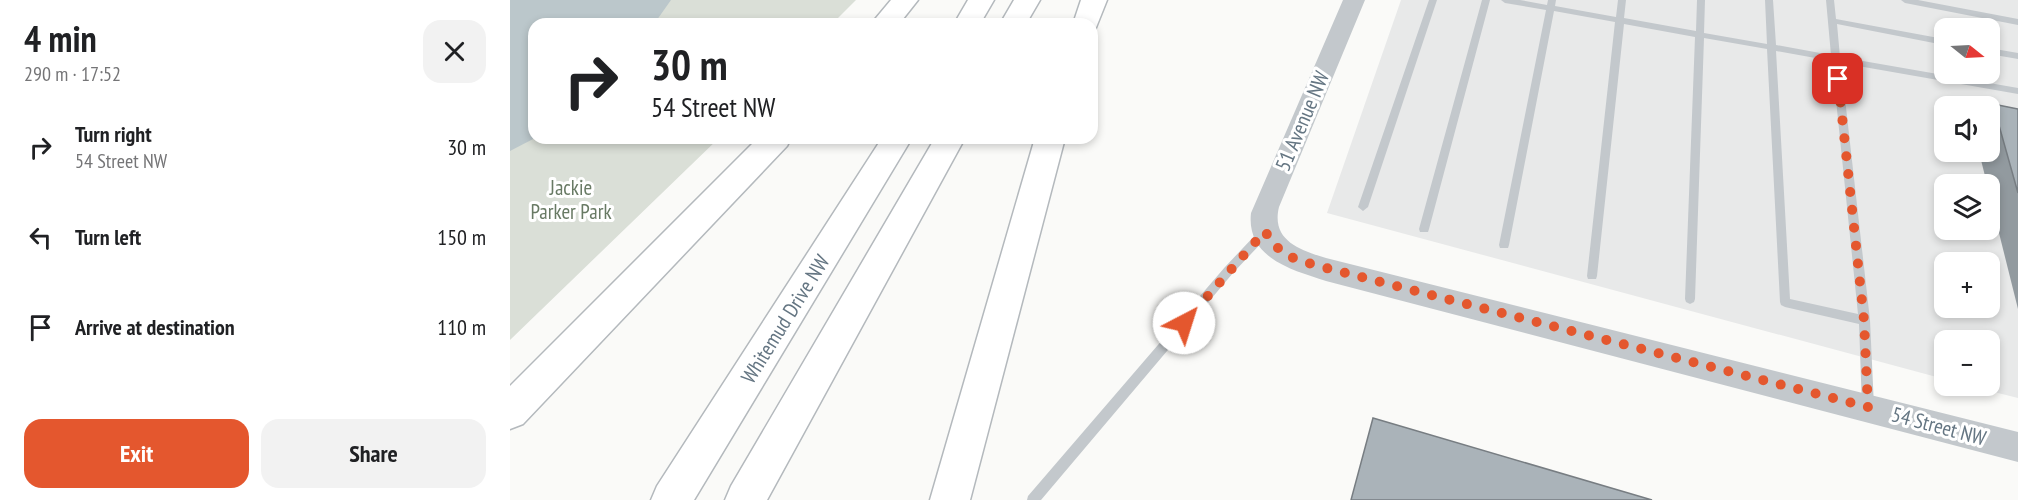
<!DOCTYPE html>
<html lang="en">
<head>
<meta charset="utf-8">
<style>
  body { margin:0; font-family:"PT Sans Narrow",sans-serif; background:#f2f2f2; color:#202124; height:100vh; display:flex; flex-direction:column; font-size:22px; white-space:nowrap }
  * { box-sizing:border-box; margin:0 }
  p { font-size:20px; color:#757577 }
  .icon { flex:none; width:33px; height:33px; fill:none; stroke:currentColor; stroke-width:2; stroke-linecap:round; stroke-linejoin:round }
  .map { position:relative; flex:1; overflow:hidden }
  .panel { display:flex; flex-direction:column; background:#fff; width:510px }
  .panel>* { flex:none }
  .banner { position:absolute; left:18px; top:18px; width:570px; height:126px; border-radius:18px; box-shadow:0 3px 9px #0003; background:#fff; color:#202124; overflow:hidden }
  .needle { width:39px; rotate:108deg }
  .buttons { position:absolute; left:1424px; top:18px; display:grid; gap:12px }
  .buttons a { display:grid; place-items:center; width:66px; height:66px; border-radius:12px; background:#fff; box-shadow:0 3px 9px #0003; font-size:30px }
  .pin { position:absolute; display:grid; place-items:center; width:51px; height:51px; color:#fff; margin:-26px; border-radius:12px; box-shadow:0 3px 9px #0006 }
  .me { position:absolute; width:66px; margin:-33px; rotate:40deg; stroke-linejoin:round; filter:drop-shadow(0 0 4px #0008) }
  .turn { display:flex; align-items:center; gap:21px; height:126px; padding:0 24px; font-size:27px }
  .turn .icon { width:78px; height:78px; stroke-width:2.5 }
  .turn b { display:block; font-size:42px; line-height:51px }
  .round { display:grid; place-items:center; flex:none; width:63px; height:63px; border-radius:18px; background:#f2f2f2 }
  .head { display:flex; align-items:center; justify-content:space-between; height:102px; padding:0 24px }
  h1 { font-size:36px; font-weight:700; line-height:45px }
  .action { display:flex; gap:12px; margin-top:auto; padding:12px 24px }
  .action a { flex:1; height:69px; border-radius:18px; background:#e4572e; color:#fff; font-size:24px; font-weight:700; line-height:69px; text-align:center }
  .action a+a { background:#f2f2f2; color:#202124 }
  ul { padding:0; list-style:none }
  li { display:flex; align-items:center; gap:18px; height:90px; padding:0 24px }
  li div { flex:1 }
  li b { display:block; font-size:22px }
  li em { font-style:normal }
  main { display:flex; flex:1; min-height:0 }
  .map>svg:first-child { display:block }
  .built { fill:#e8e9e9; fill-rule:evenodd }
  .green { fill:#dadfd7 }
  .water { fill:#bbc7cb }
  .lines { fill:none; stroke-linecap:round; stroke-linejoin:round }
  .motorway-casing { stroke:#b4b9bd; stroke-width:3 }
  .service { fill:#c3c8cc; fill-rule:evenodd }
  .tertiary { fill:#c3c8cc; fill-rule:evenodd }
  .motorway { fill:#fff; fill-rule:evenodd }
  .wall { fill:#929a9f }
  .building { fill:#aab3b9; stroke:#777d82; stroke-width:1.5 }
  .route { stroke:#e4572e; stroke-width:10; stroke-dasharray:0 18 }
  .labels { text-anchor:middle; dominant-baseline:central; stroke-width:6; stroke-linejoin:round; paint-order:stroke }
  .street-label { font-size:21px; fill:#657683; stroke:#fff }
  .park-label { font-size:21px; fill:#687a64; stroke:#fff }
</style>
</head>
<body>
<main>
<section class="panel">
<div class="head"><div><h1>4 min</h1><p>290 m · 17:52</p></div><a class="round"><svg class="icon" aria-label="close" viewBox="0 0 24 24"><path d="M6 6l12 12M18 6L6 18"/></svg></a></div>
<ul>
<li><svg class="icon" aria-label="right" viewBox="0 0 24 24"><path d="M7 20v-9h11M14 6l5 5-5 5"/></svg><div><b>Turn right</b><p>54 Street NW</p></div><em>30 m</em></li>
<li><svg class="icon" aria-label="left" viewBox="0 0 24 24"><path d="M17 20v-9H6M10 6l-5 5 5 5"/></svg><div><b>Turn left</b></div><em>150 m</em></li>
<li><svg class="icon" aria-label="arrive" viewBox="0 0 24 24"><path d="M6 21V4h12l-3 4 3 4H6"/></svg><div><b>Arrive at destination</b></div><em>110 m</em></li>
</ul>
<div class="action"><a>Exit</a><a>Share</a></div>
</section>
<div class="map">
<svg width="1508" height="500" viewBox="0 0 1508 500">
  <rect width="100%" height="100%" fill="#fafaf8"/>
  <path class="built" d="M 891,0 L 1508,0 L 1508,398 L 1460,386 L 1479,386 L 1479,340 L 1434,340 L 1434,379 L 817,213 ZM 1434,28 L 1479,28 L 1479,74 L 1434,74 ZM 1434,106 L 1479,106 L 1479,152 L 1434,152 ZM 1434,184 L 1479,184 L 1479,230 L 1434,230 ZM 1434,262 L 1479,262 L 1479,308 L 1434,308 Z"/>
  <path class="green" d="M 0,0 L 346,0 L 322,24 L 24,24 L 24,138 L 209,138 L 0,340 Z"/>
  <path class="water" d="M 0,0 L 161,0 L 144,24 L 24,24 L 25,138 L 0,151 Z"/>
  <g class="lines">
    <g class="motorway-casing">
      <path id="motorway" d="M 381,0 L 408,0 L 389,24 L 361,24 Z
        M 458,0 L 484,0 L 470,24 L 444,24 Z
        M 504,0 L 530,0 L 516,24 L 490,24 Z
        M 571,0 L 597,0 L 585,30 L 582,31 L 582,24 L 563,24 Z
        M 248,138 L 281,138 L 277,146 L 13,424 L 0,429 L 0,386 Z
        M 372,138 L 402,138 L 184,500 L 141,500 L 147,486 Z
        M 425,138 L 455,138 L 257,500 L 215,500 L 221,486 Z
        M 525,138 L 555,138 L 460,500 L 420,500 Z"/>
    </g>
    <path class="service" d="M 919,0 L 927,0 L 858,207 L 853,211 L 848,207 Z
      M 972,0 L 980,0 L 919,229 L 918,232 L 910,232 L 909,229 Z
      M 991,0 L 1010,0 L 1037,5 L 1038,0 L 1046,0 L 1045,6 L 1106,17 L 1108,0 L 1116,0 L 1114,18 L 1186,31 L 1187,0 L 1195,0 L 1194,33 L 1257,44 L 1255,0 L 1263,0 L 1266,45 L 1321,55 L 1316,0 L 1324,0 L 1326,19 L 1434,39 L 1434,45 L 1327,24 L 1330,57 L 1508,88 L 1508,94 L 1331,63 L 1360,320 L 1364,407 L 1362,411 L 1358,412 L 1354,411 L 1352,407 L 1349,324 L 1275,307 L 1271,305 L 1270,302 L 1257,49 L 1194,38 L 1185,299 L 1184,302 L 1180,304 L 1176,302 L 1175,299 L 1185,37 L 1114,24 L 1087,276 L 1086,279 L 1078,279 L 1077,276 L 1105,22 L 1044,11 L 999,245 L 998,248 L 990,248 L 989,245 L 1036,10 L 995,3 ZM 1266,51 L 1322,61 L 1348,314 L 1280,299 Z
      M 1391,0 L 1408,0 L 1508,19 L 1508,25 L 1395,3 Z
      M 1479,48 L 1508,53 L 1508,59 L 1479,54 Z
      M 754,229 L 758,230 L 759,233 L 758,236 L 723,273 L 531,500 L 517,500 L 518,496 L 715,267 L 750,230 Z"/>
    <path class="tertiary" d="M 833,0 L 855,0 L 769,207 C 761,240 789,250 816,258 L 1508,432 L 1508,462 L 816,281 C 782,270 736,258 741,213 Z"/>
    <use href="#motorway" class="motorway"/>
  </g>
  <path class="wall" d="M 1483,104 L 1508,109 L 1508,309 L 1479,193 L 1479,184 L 1477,184 L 1469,152 L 1479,152 L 1479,109 Z"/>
  <path class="building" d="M 1483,104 L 1508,109 L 1508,193 Z
    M 863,418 L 1142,500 L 841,500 Z"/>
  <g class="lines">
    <path class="route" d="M 674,323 L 755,231 C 770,258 788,260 816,268 L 1358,407 L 1354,320 L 1328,79"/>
  </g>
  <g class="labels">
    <g class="street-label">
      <text transform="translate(792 121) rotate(-67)">51 Avenue NW</text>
      <text transform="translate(275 319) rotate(-58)">Whitemud Drive NW</text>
      <text transform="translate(1429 426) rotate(15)">54 Street NW</text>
    </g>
    <g class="park-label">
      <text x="61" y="187">Jackie<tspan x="61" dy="24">Parker Park</tspan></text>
    </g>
  </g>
</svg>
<div class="buttons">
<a><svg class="needle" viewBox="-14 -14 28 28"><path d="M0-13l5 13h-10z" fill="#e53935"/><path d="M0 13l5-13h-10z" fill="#757577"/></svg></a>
<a><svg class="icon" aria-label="sound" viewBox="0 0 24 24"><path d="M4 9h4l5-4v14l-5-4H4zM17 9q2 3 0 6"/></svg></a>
<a><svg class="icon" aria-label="layers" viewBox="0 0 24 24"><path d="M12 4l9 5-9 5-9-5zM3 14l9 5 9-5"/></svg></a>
<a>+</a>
<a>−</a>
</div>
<div class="pin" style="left:1328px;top:79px;background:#d93025"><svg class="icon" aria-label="arrive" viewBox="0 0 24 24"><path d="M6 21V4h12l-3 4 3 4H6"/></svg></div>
<svg class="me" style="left:674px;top:323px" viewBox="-20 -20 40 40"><circle r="19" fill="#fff"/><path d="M0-13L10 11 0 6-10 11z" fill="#e4572e"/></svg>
<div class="banner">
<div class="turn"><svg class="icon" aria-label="right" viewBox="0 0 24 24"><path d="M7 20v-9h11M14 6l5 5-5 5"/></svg><div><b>30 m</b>54 Street NW</div></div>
</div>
</div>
</main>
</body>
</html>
